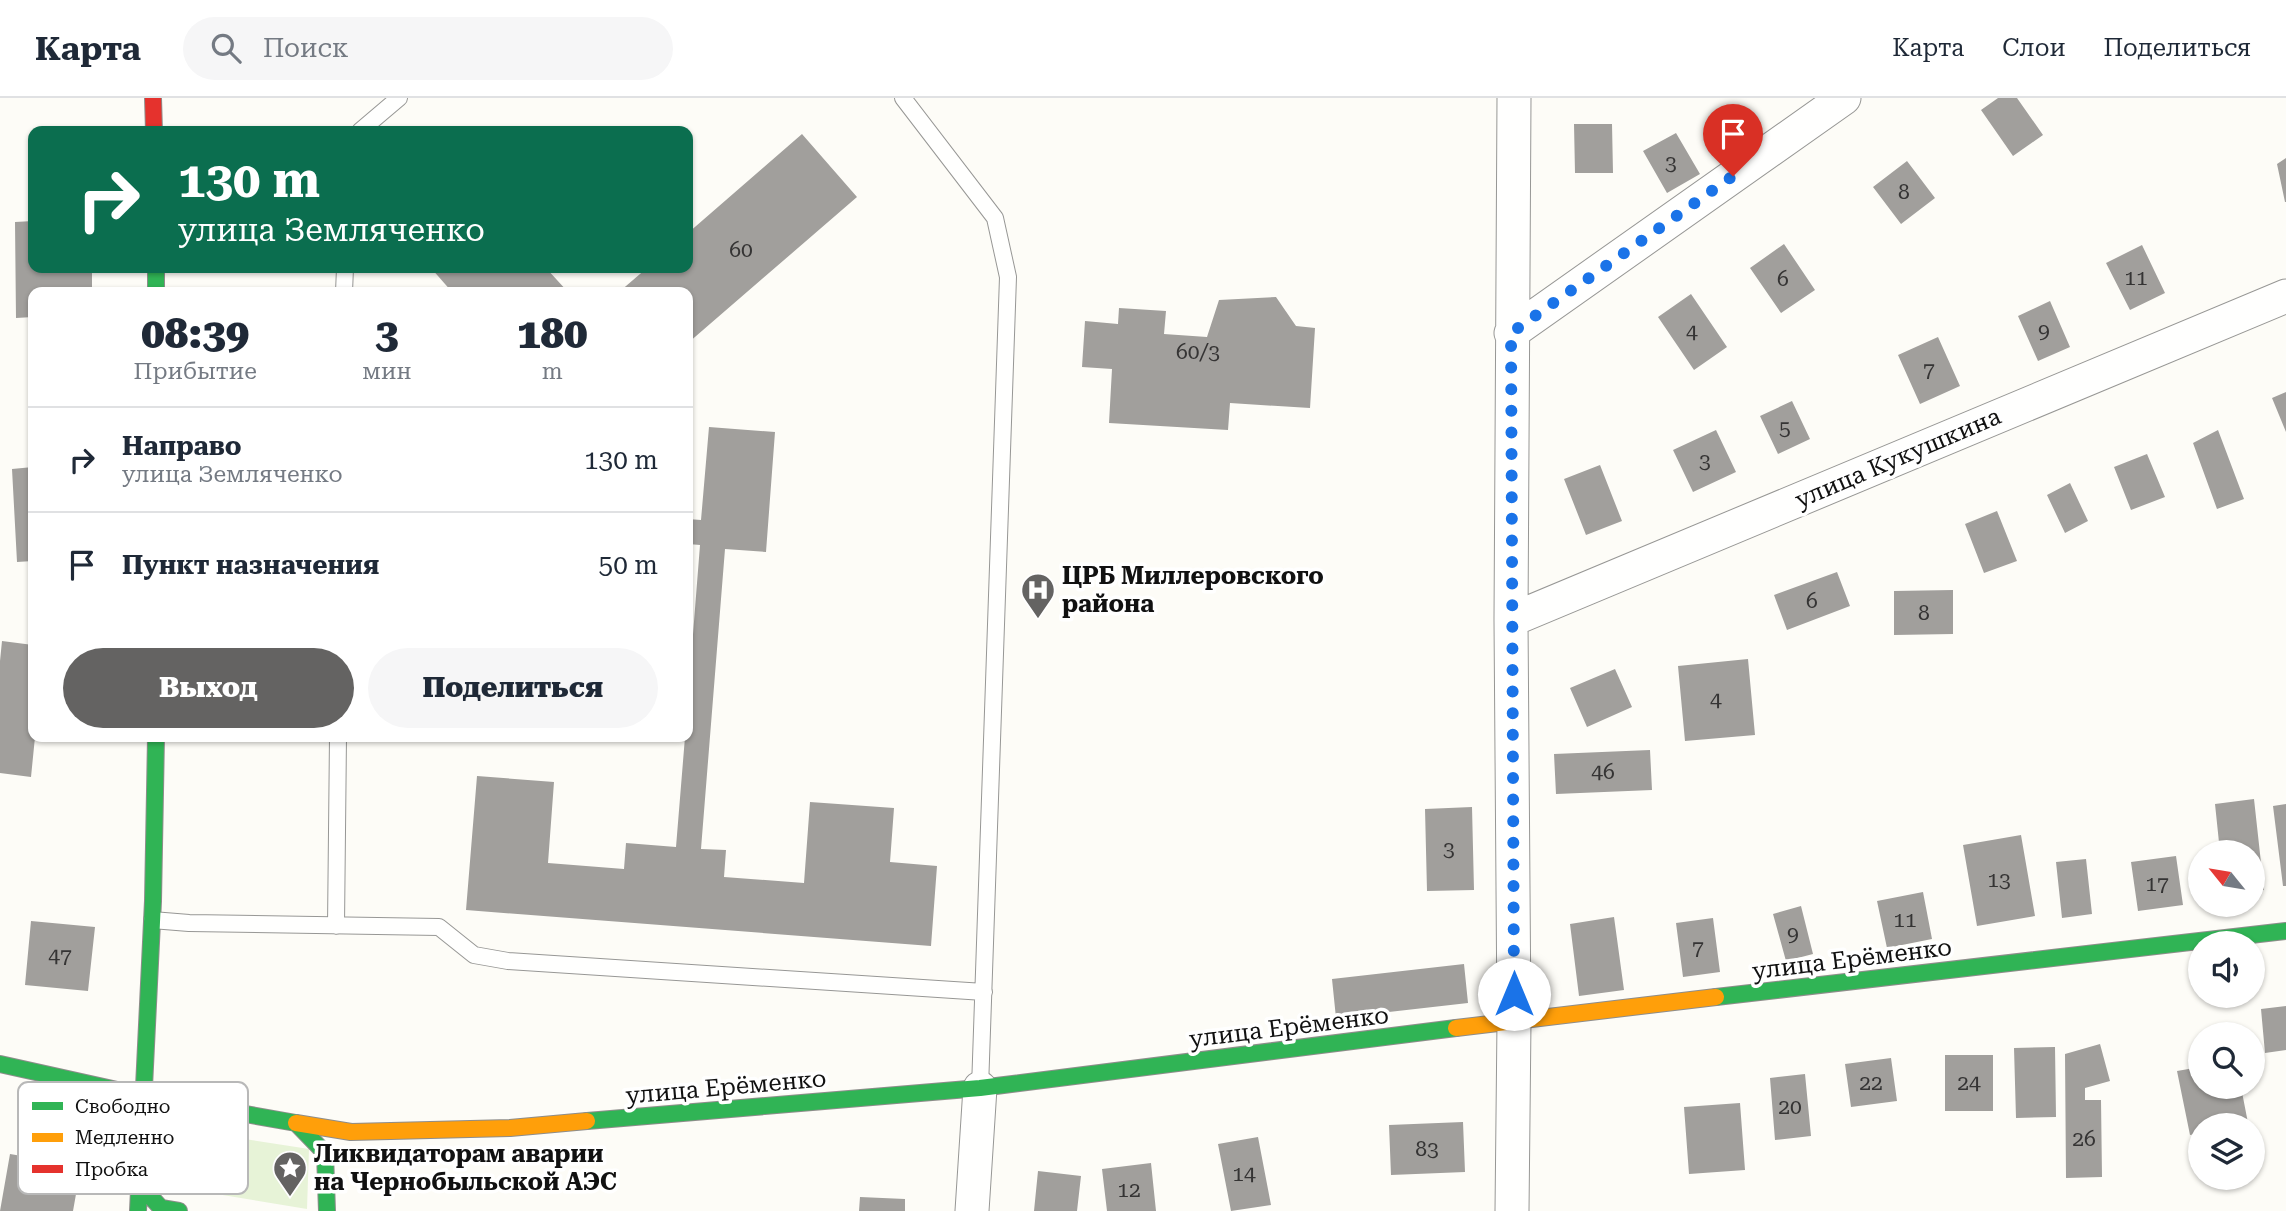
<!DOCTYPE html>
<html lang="ru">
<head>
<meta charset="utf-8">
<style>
  body { margin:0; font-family:"Roboto Serif",serif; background:#f6f6f7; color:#1f2937; height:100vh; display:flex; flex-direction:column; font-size:26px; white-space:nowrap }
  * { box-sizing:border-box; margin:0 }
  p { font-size:23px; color:#747a83 }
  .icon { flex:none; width:38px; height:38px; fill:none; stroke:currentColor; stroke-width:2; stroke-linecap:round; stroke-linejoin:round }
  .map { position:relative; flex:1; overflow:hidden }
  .side { position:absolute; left:28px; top:189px; width:665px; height:455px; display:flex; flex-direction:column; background:#fff; border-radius:14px; box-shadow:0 2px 5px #0004 }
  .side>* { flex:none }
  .top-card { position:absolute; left:28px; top:28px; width:665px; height:147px; border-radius:14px; box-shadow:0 2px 5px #0004; background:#0b6e4f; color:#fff; overflow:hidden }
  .needle { width:46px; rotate:300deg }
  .tools { position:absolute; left:2188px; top:742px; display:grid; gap:14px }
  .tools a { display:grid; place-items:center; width:77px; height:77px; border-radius:50%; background:#fff; box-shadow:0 2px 5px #0004; font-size:35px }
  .pin { position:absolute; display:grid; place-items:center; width:60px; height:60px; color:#fff; margin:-72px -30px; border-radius:50% 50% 50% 0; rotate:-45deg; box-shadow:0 0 7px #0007 }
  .pin .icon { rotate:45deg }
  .me { position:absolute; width:77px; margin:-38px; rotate:0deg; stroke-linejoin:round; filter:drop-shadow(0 0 5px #0008) }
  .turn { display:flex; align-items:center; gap:24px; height:147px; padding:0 35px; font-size:32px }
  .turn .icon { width:91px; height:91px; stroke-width:2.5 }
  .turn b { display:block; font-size:49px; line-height:60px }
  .eta { display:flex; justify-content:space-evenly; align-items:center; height:119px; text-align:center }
  .eta b { font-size:42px; font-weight:800; line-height:49px }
  .cta { display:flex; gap:14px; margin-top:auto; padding:14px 35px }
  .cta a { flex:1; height:80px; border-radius:42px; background:#646362; color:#fff; font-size:28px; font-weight:800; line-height:80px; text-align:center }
  .cta a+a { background:#f6f6f7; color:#1f2937 }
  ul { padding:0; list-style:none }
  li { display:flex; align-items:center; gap:21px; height:105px; padding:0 35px; border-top:2px solid #e0e1e3 }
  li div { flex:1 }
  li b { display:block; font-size:26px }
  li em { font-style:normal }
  header { display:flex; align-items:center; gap:42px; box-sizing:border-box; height:98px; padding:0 35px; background:#fff; border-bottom:2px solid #e0e1e3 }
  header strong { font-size:33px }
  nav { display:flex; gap:38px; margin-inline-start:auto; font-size:24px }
  .search { width:490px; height:63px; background:#f6f6f7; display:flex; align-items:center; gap:18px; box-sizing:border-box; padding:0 24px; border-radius:38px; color:#747a83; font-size:26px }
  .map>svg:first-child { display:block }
  .green { fill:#e7f3d7 }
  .building { fill:#a19f9c }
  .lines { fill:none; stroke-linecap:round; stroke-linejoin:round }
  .lane-casing { stroke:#979795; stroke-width:18 }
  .street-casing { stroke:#979795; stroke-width:35 }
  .fast-casing { stroke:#8e8d8b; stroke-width:18 }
  .slow-casing { stroke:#8e8d8b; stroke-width:18 }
  .jam-casing { stroke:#8e8d8b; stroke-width:18 }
  .lane { stroke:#fffffe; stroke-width:16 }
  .street { stroke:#fffffe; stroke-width:33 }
  .fast { stroke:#30b455; stroke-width:16 }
  .slow { stroke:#ff9f0a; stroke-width:16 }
  .jam { stroke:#e5322d; stroke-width:16 }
  .route { stroke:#1a73e8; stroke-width:12; stroke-dasharray:0 21.6 }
  .labels { text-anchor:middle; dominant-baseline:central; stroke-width:7; stroke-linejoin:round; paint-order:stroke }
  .number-label { font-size:21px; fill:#353434 }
  .street-label { font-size:24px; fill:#111; stroke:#fff }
  .poi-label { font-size:24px; font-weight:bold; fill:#111; stroke:#fff; text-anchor:start }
  .key { fill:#fff; stroke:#b8b8b8; stroke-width:2 }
  .key-label { font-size:19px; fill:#111 }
</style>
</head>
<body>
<header>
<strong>Карта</strong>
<div class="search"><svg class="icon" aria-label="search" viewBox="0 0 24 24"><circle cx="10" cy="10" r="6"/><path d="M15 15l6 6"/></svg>Поиск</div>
<nav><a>Карта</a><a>Слои</a><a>Поделиться</a></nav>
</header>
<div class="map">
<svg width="2286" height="1113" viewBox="0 0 2286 1113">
  <rect width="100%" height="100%" fill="#fdfcf7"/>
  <path class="green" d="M 187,1032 L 309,1051 L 307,1111 L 186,1091 Z"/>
  <path class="building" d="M 1998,0 L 2017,0 L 2043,37 L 2013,58 L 1981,12 Z
    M 1574,26 L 1612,26 L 1613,75 L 1575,75 Z
    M 1676,35 L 1700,76 L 1667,95 L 1643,53 Z
    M 802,36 L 857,99 L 688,245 L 688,194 L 619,194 L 647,170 L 688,170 L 688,135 Z
    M 2286,60 L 2286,104 L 2285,104 L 2277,66 Z
    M 1907,63 L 1935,100 L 1901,126 L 1873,89 Z
    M 33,123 L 33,170 L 92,170 L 92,194 L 33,194 L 33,219 L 16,220 L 15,124 Z
    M 1784,146 L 1815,192 L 1781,215 L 1750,170 Z
    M 2142,147 L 2165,195 L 2130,212 L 2106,165 Z
    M 431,170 L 546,170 L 568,194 L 452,194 Z
    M 1691,196 L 1727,249 L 1694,272 L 1658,219 Z
    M 1276,199 L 1296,228 L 1315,230 L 1310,310 L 1230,305 L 1228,332 L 1109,325 L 1112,271 L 1082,269 L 1085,223 L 1118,226 L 1119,210 L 1166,213 L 1164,236 L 1207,239 L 1219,202 Z
    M 2050,203 L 2070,249 L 2038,263 L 2018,218 Z
    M 1938,239 L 1960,288 L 1920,306 L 1898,257 Z
    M 2286,294 L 2286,334 L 2272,300 Z
    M 1792,303 L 1810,341 L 1778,356 L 1760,318 Z
    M 709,329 L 775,334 L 766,454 L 725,451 L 701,751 L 726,752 L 724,779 L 804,785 L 810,704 L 894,710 L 890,764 L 937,768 L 931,848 L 466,812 L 477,678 L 554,684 L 548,765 L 624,771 L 626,745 L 676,749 L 685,639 L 688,639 L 688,600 L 700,447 L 688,446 L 688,421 L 701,422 Z
    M 1716,332 L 1736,374 L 1693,394 L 1673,352 Z
    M 2218,332 L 2244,401 L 2217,411 L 2193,345 Z
    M 2147,356 L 2165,399 L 2131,412 L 2114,369 Z
    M 1600,367 L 1622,423 L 1586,437 L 1564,381 Z
    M 33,369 L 33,463 L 17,464 L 12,371 Z
    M 2070,385 L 2088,423 L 2065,435 L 2047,397 Z
    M 1997,413 L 2017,463 L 1984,475 L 1965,426 Z
    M 1837,474 L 1850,508 L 1787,532 L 1774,497 Z
    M 1953,492 L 1953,536 L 1894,537 L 1894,493 Z
    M 2,543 L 33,547 L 35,639 L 31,679 L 0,675 L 0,563 Z
    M 1748,561 L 1755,637 L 1685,643 L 1678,568 Z
    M 1615,571 L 1632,609 L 1587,629 L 1570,590 Z
    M 1650,652 L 1652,692 L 1556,696 L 1554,656 Z
    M 2254,701 L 2264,792 L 2252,794 L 2252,754 L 2220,754 L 2215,706 Z
    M 2286,706 L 2286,788 L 2283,788 L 2273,708 Z
    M 1472,709 L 1474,792 L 1427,793 L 1425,711 Z
    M 2021,737 L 2035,818 L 1977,828 L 1963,747 Z
    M 2176,758 L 2183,807 L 2138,813 L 2131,764 Z
    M 2086,761 L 2092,816 L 2062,820 L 2056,764 Z
    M 1923,794 L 1932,841 L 1887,850 L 1877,803 Z
    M 1801,808 L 1813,856 L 1786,863 L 1773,816 Z
    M 1614,819 L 1624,892 L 1579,898 L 1570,826 Z
    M 1713,820 L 1720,874 L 1683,879 L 1676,825 Z
    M 31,823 L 95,829 L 88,893 L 25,887 Z
    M 1464,866 L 1468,905 L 1336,920 L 1332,881 Z
    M 2286,908 L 2286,952 L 2265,955 L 2261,911 Z
    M 2100,946 L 2110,983 L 2085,990 L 2085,1002 L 2101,1002 L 2102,1079 L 2066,1080 L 2065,956 Z
    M 2055,949 L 2056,1019 L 2016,1020 L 2014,950 Z
    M 1945,957 L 1993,957 L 1993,1013 L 1945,1013 Z
    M 1891,960 L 1897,1003 L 1851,1009 L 1845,966 Z
    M 2200,969 L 2200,989 L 2241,989 L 2248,1025 L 2200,1027 L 2200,1035 L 2190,1037 L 2177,973 Z
    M 1805,976 L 1811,1038 L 1775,1042 L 1770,980 Z
    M 1740,1005 L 1745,1072 L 1689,1076 L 1684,1009 Z
    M 1463,1024 L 1465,1074 L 1391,1077 L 1389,1027 Z
    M 1258,1039 L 1271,1107 L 1231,1113 L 1218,1046 Z
    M 10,1056 L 81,1068 L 73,1113 L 0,1113 Z
    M 1151,1065 L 1156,1113 L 1107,1113 L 1102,1071 Z
    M 1038,1073 L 1081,1078 L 1077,1113 L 1034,1113 Z
    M 860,1099 L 905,1101 L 905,1113 L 859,1113 Z"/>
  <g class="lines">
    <g class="lane-casing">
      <path id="lane" d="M 903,0 L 995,120 L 1008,179 L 980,990
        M 360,33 L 399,0
        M 344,194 L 345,170
        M 152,822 L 189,825 L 439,829 L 474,857 L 508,863 L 984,894
        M 336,828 L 338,639"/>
    </g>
    <g class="street-casing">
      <path id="street" d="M 1511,235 L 1844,0
        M 1511,522 L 2286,198
        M 972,1113 L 980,990
        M 1512,1113 L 1514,923 L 1511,522 L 1514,0"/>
    </g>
    <g class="fast-casing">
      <path id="fast" d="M 156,170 L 156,194
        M 1716,899 L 2286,833
        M 0,966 L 144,998 L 296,1025 L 325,1055 L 327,1113
        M 587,1023 L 980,990 L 1456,930
        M 140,1087 L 161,1110 L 179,1113
        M 138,1113 L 153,803 L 156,639"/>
    </g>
    <g class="slow-casing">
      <path id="slow" d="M 1456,930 L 1716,899
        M 296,1025 L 351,1034 L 510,1030 L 587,1023"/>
    </g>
    <g class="jam-casing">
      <path id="jam" d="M 153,0 L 154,33"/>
    </g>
    <use href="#lane" class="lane"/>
    <use href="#street" class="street"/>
    <use href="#fast" class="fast"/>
    <use href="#slow" class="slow"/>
    <use href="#jam" class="jam"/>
  </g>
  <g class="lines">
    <path class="route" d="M 1514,896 L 1511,235 L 1733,78"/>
  </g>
  <defs>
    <g id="hospital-pin" transform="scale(1.75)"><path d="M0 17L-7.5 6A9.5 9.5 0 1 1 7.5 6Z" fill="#646362" stroke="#fff"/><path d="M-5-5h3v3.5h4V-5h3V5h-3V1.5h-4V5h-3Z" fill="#fff"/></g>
    <g id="sight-pin" transform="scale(1.75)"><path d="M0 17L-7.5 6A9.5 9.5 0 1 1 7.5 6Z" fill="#646362" stroke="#fff"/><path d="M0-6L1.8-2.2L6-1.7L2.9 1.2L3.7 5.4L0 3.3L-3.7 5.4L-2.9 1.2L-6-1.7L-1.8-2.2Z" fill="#fff"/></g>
  </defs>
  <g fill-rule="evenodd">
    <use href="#hospital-pin" x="1038" y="492"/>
    <use href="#sight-pin" x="290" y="1070"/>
  </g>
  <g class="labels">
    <g class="number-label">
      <text x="1671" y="65">3</text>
      <text x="1904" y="94">8</text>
      <text x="741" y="152">60</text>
      <text x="2136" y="180">11</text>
      <text x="1783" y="181">6</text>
      <text x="2044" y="233">9</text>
      <text x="1692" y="234">4</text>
      <text x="1198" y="254">60/3</text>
      <text x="1929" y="272">7</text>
      <text x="1785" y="330">5</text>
      <text x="1705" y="363">3</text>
      <text x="1812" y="503">6</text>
      <text x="1924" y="515">8</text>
      <text x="1716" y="602">4</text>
      <text x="1603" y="674">46</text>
      <text x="1449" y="751">3</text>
      <text x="1999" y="782">13</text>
      <text x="2157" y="786">17</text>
      <text x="1905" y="822">11</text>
      <text x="1793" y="836">9</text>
      <text x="1698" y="850">7</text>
      <text x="60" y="858">47</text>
      <text x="1871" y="985">22</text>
      <text x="1969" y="985">24</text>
      <text x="1790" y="1009">20</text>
      <text x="2084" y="1041">26</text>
      <text x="1427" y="1051">83</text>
      <text x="1244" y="1076">14</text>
      <text x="1129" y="1092">12</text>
    </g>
    <g class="street-label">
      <text transform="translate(1898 360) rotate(-23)">улица Кукушкина</text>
      <text transform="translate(1852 861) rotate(-7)">улица Ерёменко</text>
      <text transform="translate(1289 929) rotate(-7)">улица Ерёменко</text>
      <text transform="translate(726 989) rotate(-5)">улица Ерёменко</text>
    </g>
    <g class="poi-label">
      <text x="1062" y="478">ЦРБ Миллеровского<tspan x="1062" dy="28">района</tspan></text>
      <text x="314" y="1056">Ликвидаторам аварии<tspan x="314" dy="28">на Чернобыльской АЭС</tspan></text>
    </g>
  </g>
  <rect x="18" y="984" width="230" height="112" rx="10" class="key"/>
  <rect x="32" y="1004" width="31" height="8" fill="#30b455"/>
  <rect x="32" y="1035" width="31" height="9" fill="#ff9f0a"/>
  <rect x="32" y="1067" width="31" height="8" fill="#e5322d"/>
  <g class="key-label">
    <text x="75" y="1015">Свободно</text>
    <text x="75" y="1046">Медленно</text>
    <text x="75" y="1078">Пробка</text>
  </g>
</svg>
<div class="tools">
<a><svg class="needle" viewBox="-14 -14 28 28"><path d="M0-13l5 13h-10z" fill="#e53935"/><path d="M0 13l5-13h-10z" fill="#747a83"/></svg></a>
<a><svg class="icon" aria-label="sound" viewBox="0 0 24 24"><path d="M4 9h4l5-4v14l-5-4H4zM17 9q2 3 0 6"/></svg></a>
<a><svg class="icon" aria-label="search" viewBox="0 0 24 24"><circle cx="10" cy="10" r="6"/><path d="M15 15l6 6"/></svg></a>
<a><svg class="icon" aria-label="layers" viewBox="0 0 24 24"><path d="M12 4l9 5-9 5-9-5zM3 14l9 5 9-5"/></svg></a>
</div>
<div class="pin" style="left:1733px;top:78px;background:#d93025"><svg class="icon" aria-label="arrive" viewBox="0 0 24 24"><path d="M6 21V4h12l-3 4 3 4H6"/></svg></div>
<svg class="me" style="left:1514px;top:896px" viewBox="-20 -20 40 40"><circle r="19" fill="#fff"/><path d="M0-13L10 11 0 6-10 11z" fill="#1a73e8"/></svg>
<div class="top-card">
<div class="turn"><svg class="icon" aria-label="right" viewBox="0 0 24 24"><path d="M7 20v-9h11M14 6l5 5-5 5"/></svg><div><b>130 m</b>улица Земляченко</div></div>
</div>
<section class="side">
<div class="eta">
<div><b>08:39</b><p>Прибытие</p></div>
<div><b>3</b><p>мин</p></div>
<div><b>180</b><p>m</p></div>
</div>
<ul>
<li><svg class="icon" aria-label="right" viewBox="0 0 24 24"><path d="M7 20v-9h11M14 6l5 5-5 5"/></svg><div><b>Направо</b><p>улица Земляченко</p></div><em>130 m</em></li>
<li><svg class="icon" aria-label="arrive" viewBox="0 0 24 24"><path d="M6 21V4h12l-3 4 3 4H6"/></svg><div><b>Пункт назначения</b></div><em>50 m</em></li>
</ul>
<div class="cta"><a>Выход</a><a>Поделиться</a></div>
</section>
</div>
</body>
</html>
